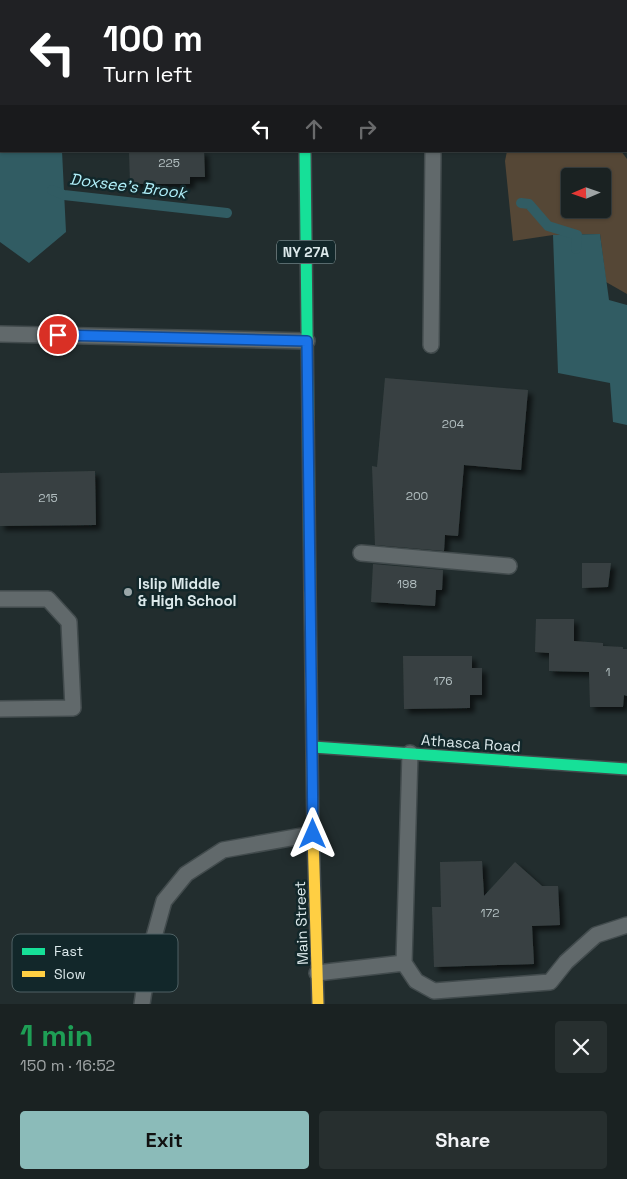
<!DOCTYPE html>
<html lang="en">
<head>
<meta charset="utf-8">
<style>
  body { margin:0; font-family:"Space Grotesk",sans-serif; background:#272f2f; color:#f1f3f6; height:100vh; display:flex; flex-direction:column; font-size:19px; white-space:nowrap }
  * { box-sizing:border-box; margin:0 }
  p { font-size:16px; color:#9fa4a5 }
  .icon { flex:none; width:28px; height:28px; fill:none; stroke:currentColor; stroke-width:2; stroke-linecap:round; stroke-linejoin:round }
  .map { position:relative; height:1004px; overflow:hidden }
  .drawer { display:flex; flex-direction:column; background:#1a2222; flex:1 }
  .drawer>* { flex:none }
  .guide { position:absolute; left:0px; top:0px; width:628px; height:152px; box-shadow:0 1px 4px #0004,0 0 0 1px #383f40; background:#202124; color:#fff; overflow:hidden }
  .needle { width:32px; rotate:268deg }
  .controls { position:absolute; left:561px; top:168px; display:grid; gap:10px }
  .controls a { display:grid; place-items:center; width:50px; height:50px; border-radius:5px; background:#1a2222; box-shadow:0 1px 4px #0004,0 0 0 1px #383f40; font-size:25px }
  .pin { position:absolute; display:grid; place-items:center; width:42px; height:42px; color:#fff; margin:-21px; border:2px solid #fff; border-radius:50%; box-shadow:0 1px 5px #0007 }
  .me { position:absolute; width:55px; margin:-28px; rotate:0deg; stroke-linejoin:round; filter:drop-shadow(0 0 4px #0008) }
  .turn { display:flex; align-items:center; gap:18px; height:105px; padding:0 20px; font-size:22px }
  .turn .icon { width:65px; height:65px; stroke-width:2.5 }
  .turn b { display:block; font-size:35px; line-height:42px }
  .lanes { display:flex; align-items:center; height:48px; padding:0 20px; background:#0003; justify-content:center; gap:25px; direction:ltr }
  .lanes .off { opacity:.35 }
  .round { display:grid; place-items:center; flex:none; width:52px; height:52px; border-radius:5px; background:#272f2f }
  .overview { display:flex; align-items:center; justify-content:space-between; height:85px; padding:0 20px }
  h1 { font-size:30px; font-weight:700; line-height:38px; color:#1e9e55 }
  .action { display:flex; gap:10px; margin-top:auto; padding:10px 20px }
  .action a { flex:1; height:58px; border-radius:5px; background:#8bbbb9; color:#111; font-size:20px; font-weight:700; line-height:58px; text-align:center }
  .action a+a { background:#272f2f; color:#f1f3f6 }
  .map>svg:first-child { display:block }
  .green { fill:#554736; fill-rule:evenodd }
  .water { fill:#315c63 }
  .lines { fill:none; stroke-linecap:round; stroke-linejoin:round }
  .stream { stroke:#315c63; stroke-width:10 }
  .building { fill:#384142; filter:url(#shadow) }
  .lane-casing { stroke:#424b4d; stroke-width:18 }
  .street-casing { stroke:#424b4d; stroke-width:30 }
  .fast-casing { stroke:#424b4d; stroke-width:14 }
  .slow-casing { stroke:#424b4d; stroke-width:14 }
  .lane { stroke:#61696b; stroke-width:15 }
  .street { stroke:#61696b; stroke-width:28 }
  .fast { stroke:#16e098; stroke-width:11 }
  .slow { stroke:#ffcf43; stroke-width:11 }
  .route-casing { stroke:#114b97; stroke-width:12 }
  .route { stroke:#1a73e8; stroke-width:9 }
  .poi-dot { fill:#9ba7a9; stroke:#12272a; stroke-width:2 }
  .labels { text-anchor:middle; dominant-baseline:central; stroke-width:5; stroke-linejoin:round; paint-order:stroke }
  .number-label { font-size:12px; fill:#b3bfc1 }
  .shield { fill:#12272a; stroke:#9fafb1; stroke-width:1 }
  .shield-label { font-size:14px; font-weight:bold; fill:#dce9eb }
  .poi-label { font-size:15px; font-weight:bold; fill:#dce9eb; stroke:#12272a; text-anchor:start }
  .street-label { font-size:15px; fill:#dce9eb; stroke:#12272a }
  .water-label { font-size:16px; font-style:italic; fill:#b1f1fb; stroke:#12272a }
  .key { fill:#12272a; stroke:#4f6164; stroke-width:1 }
  .key-label { font-size:14px; fill:#dce9eb }
</style>
</head>
<body>
<div class="map">
<svg width="627" height="1004" viewBox="0 0 627 1004">
  <defs>
    <filter id="shadow"><feDropShadow dx="4.5" dy="4.5" stdDeviation="2.5" flood-color="#0009"/></filter>
  </defs>
  <rect width="100%" height="100%" fill="#222d2e"/>
  <path class="green" d="M 507,151 L 621,151 L 627,159 L 627,294 L 606,282 L 600,234 L 553,235 L 513,241 L 505,161 ZM 570,176 L 602,176 L 602,209 L 570,209 Z"/>
  <path class="water" d="M 0,0 L 24,1 L 1,1 L 1,151 L 62,151 L 66,232 L 29,263 L 0,242 Z
    M 600,234 L 609,300 L 627,305 L 627,425 L 613,422 L 610,383 L 558,373 L 553,235 Z"/>
  <g class="lines">
    <path class="stream" d="M 52,190 L 64,195 L 227,213
      M 521,203 L 529,204 L 548,226 L 577,235 L 576,249"/>
  </g>
  <path class="building" d="M 129,151 L 204,151 L 205,177 L 190,177 L 190,184 L 130,184 Z
    M 385,378 L 528,390 L 521,470 L 464,465 L 458,536 L 445,535 L 444,551 L 375,545 L 372,466 L 377,467 Z
    M 95,471 L 96,525 L 0,526 L 0,473 Z
    M 582,563 L 611,563 L 608,587 L 582,588 Z
    M 373,564 L 443,570 L 442,590 L 436,590 L 435,606 L 371,602 Z
    M 536,619 L 574,619 L 574,641 L 603,643 L 603,646 L 623,647 L 623,649 L 627,649 L 627,696 L 624,695 L 623,707 L 590,707 L 589,672 L 549,671 L 549,653 L 535,652 Z
    M 403,656 L 472,656 L 472,668 L 482,668 L 482,695 L 470,695 L 470,708 L 404,709 Z
    M 482,861 L 484,896 L 515,862 L 542,886 L 558,886 L 560,925 L 532,926 L 534,964 L 434,967 L 432,907 L 441,907 L 440,862 Z"/>
  <g class="lines">
    <g class="lane-casing">
      <path id="lane" d="M 0,334 L 307,341
        M 431,345 L 433,151
        M 361,553 L 509,566
        M 0,599 L 48,599 L 69,622 L 73,708 L 0,709
        M 404,963 L 416,981 L 434,991 L 550,982 L 566,962 L 596,935 L 627,925
        M 317,973 L 404,963 L 410,753
        M 142,1004 L 150,951 L 164,901 L 186,874 L 223,850 L 313,834"/>
    </g>
    <g class="street-casing">
      <path id="street" d="M 626,105 L 627,105"/>
    </g>
    <g class="fast-casing">
      <path id="fast" d="M 305,151 L 310,593
        M 313,747 L 627,769"/>
    </g>
    <g class="slow-casing">
      <path id="slow" d="M 302,0 L 302,1
        M 310,593 L 313,834 L 318,1004"/>
    </g>
    <use href="#lane" class="lane"/>
    <use href="#street" class="street"/>
    <use href="#fast" class="fast"/>
    <use href="#slow" class="slow"/>
  </g>
  <g class="lines">
    <g class="route-casing">
      <path id="route" d="M 58,335 L 307,341 L 313,834"/>
    </g>
    <use href="#route" class="route"/>
  </g>
  <circle class="poi-dot" cx="128" cy="592" r="5"/>
  <g class="labels">
    <g class="number-label">
      <text x="169" y="163">225</text>
      <text x="453" y="424">204</text>
      <text x="417" y="496">200</text>
      <text x="48" y="498">215</text>
      <text x="407" y="584">198</text>
      <text x="608" y="672">1</text>
      <text x="443" y="681">176</text>
      <text x="490" y="913">172</text>
    </g>
    <rect class="shield" x="277" y="240.5" width="58" height="23" rx="4"/>
    <g class="shield-label">
      <text x="306" y="252">NY 27A</text>
    </g>
    <g class="poi-label">
      <text x="138" y="583">Islip Middle<tspan x="138" dy="17">&amp; High School</tspan></text>
    </g>
    <g class="street-label">
      <text transform="translate(471 743) rotate(4)">Athasca Road</text>
      <text transform="translate(301 923) rotate(-92)">Main Street</text>
    </g>
    <g class="water-label">
      <text transform="translate(128 186) rotate(7)">Doxsee's Brook</text>
    </g>
  </g>
  <rect x="12" y="934" width="166" height="58" rx="8" class="key"/>
  <rect x="22" y="948" width="23" height="7" fill="#16e098"/>
  <rect x="22" y="971" width="23" height="6" fill="#ffcf43"/>
  <g class="key-label">
    <text x="54" y="956">Fast</text>
    <text x="54" y="979">Slow</text>
  </g>
</svg>
<div class="controls">
<a><svg class="needle" viewBox="-14 -14 28 28"><path d="M0-13l5 13h-10z" fill="#e53935"/><path d="M0 13l5-13h-10z" fill="#9fa4a5"/></svg></a>
</div>
<div class="pin" style="left:58px;top:335px;background:#d93025"><svg class="icon" aria-label="arrive" viewBox="0 0 24 24"><path d="M6 21V4h12l-3 4 3 4H6"/></svg></div>
<svg class="me" style="left:313px;top:834px" viewBox="-20 -20 40 40"><path d="M0-17L14 15 0 8-14 15z" fill="#1a73e8" stroke="#fff" stroke-width="4"/></svg>
<div class="guide">
<div class="turn"><svg class="icon" aria-label="left" viewBox="0 0 24 24"><path d="M17 20v-9H6M10 6l-5 5 5 5"/></svg><div><b>100 m</b>Turn left</div></div>
<div class="lanes"><svg class="icon" aria-label="left" viewBox="0 0 24 24"><path d="M17 20v-9H6M10 6l-5 5 5 5"/></svg><svg class="icon off" aria-label="ahead" viewBox="0 0 24 24"><path d="M12 20V5M6 11l6-6 6 6"/></svg><svg class="icon off" aria-label="right" viewBox="0 0 24 24"><path d="M7 20v-9h11M14 6l5 5-5 5"/></svg></div>
</div>
</div>
<section class="drawer">
<div class="overview"><div><h1>1 min</h1><p>150 m · 16:52</p></div><a class="round"><svg class="icon" aria-label="close" viewBox="0 0 24 24"><path d="M6 6l12 12M18 6L6 18"/></svg></a></div>
<div class="action"><a>Exit</a><a>Share</a></div>
</section>
</body>
</html>
